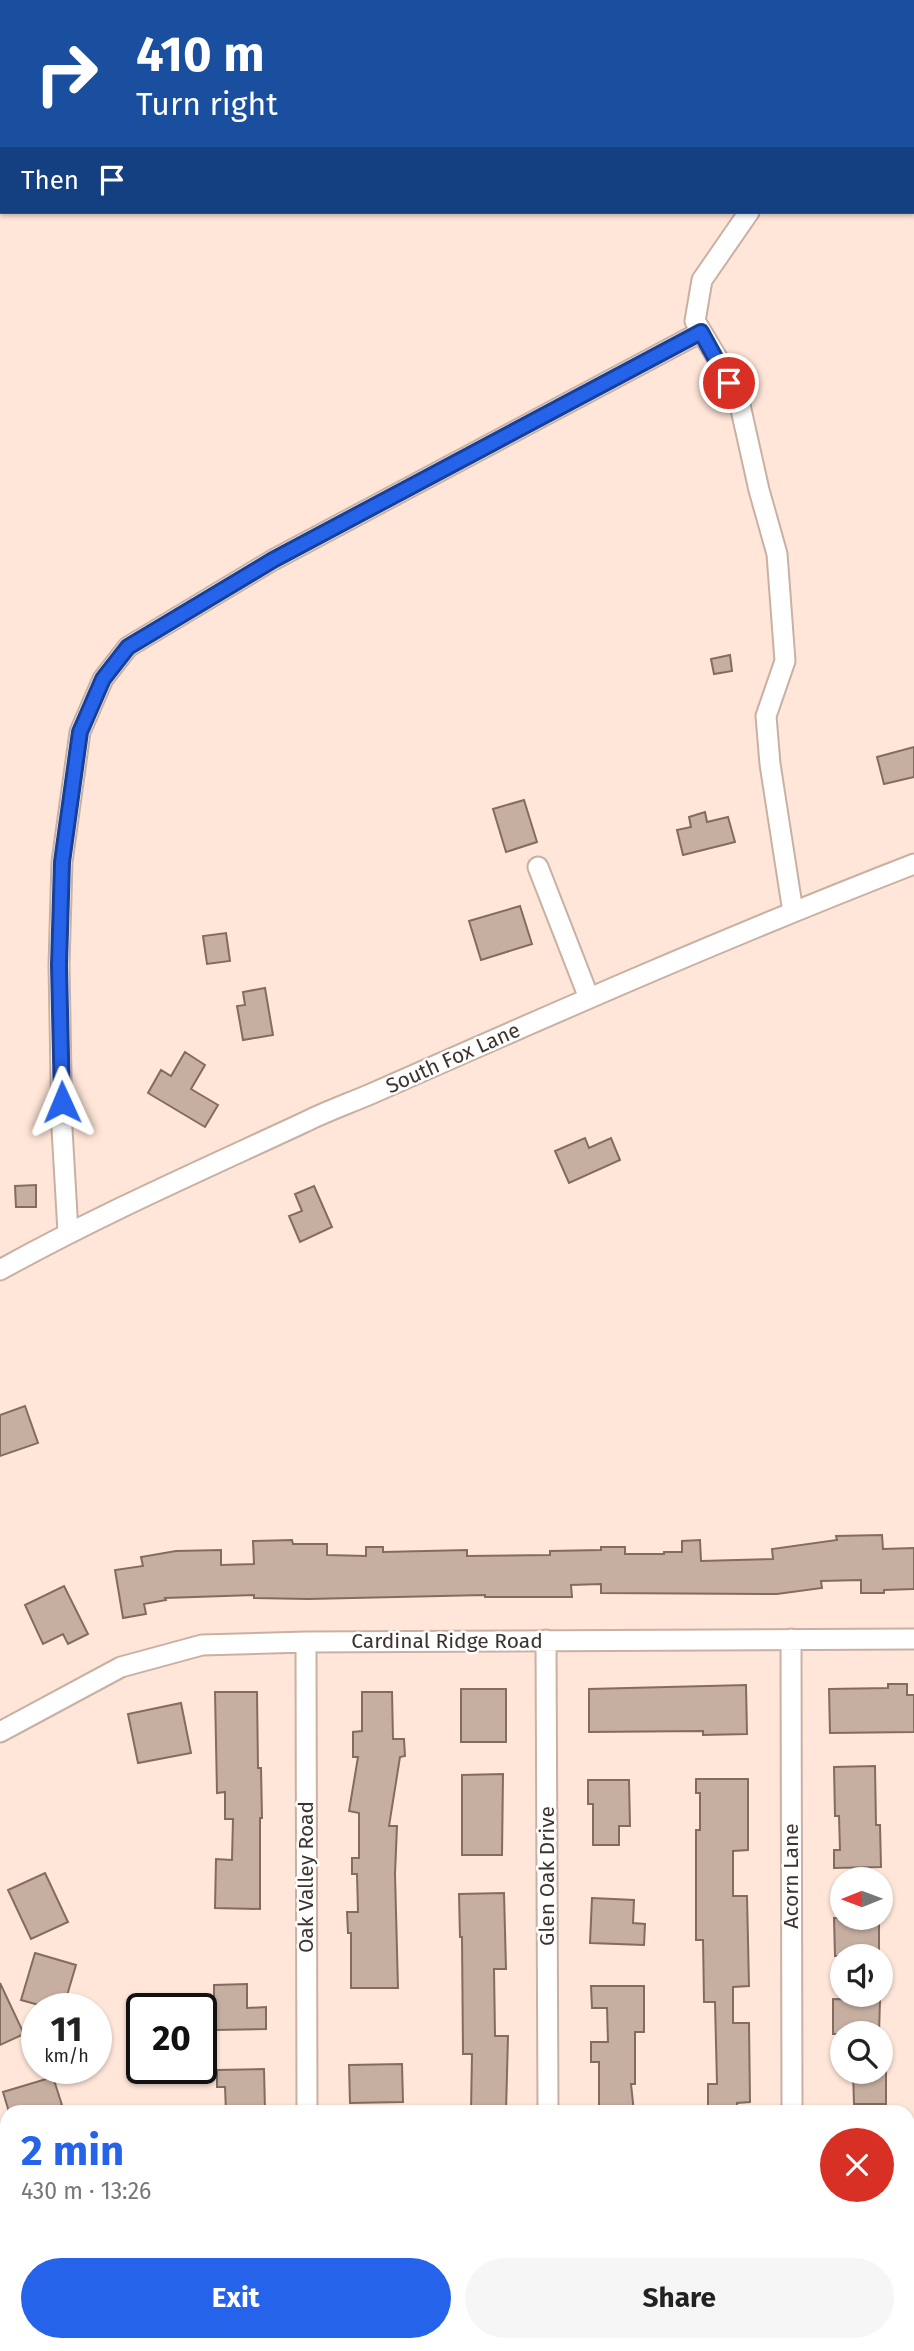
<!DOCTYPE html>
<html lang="en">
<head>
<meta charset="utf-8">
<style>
  body { margin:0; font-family:"Fira Sans",sans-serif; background:#f6f6f6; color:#222; height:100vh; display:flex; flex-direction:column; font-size:26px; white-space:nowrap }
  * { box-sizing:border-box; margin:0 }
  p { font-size:23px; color:#767676 }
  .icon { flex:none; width:38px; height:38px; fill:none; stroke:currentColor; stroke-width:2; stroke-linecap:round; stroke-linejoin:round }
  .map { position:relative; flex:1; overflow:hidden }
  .sheet { position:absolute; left:0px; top:2105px; width:915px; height:247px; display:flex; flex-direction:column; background:#fff; border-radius:21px 21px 0 0; box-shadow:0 2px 5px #0004 }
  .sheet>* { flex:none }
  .guide { position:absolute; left:0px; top:0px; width:915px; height:214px; box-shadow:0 2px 5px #0004; background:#1a4fa0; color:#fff; overflow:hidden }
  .needle { width:46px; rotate:269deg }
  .controls { position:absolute; left:830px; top:1867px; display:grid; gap:14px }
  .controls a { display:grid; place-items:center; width:63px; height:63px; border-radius:50%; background:#fff; box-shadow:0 2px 5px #0004; font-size:35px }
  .speed { position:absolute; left:21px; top:1993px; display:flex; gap:14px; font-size:35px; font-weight:700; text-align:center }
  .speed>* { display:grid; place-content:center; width:91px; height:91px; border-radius:50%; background:#fff; box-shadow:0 2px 5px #0004; line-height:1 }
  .speed small { font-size:18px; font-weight:400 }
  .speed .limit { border:4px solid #111; border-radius:10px; background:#fff; color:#111 }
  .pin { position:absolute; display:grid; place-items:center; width:60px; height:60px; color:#fff; margin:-30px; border:4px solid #fff; border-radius:50%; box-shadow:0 2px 7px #0007 }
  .me { position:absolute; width:77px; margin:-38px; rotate:359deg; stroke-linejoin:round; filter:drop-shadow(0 0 5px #0008) }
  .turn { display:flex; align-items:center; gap:24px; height:147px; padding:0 21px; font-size:32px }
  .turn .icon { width:91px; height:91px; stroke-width:2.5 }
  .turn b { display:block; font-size:49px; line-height:60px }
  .then { display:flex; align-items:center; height:66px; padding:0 21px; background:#0003; gap:14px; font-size:26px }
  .round { display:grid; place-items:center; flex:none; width:74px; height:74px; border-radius:37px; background:#f6f6f6 }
  .headline { display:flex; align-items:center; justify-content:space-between; height:119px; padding:0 21px }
  h1 { font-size:42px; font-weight:700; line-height:52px; color:#2563eb }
  .button { display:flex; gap:14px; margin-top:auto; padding:14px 21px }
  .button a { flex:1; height:80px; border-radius:42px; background:#2563eb; color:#fff; font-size:28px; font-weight:700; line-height:80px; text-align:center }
  .button a+a { background:#f6f6f6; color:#222 }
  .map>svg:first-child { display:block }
  .building { fill:#c6aea1; stroke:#826c60; stroke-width:2 }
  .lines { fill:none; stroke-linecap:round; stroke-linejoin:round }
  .minor-casing { stroke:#c8b0a3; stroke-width:23 }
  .minor { stroke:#fff; stroke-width:19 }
  .route-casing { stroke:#184099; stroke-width:18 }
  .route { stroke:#2563eb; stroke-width:12 }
  .labels { text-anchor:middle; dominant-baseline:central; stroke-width:5; stroke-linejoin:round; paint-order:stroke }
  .street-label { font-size:21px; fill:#3d332e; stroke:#fff }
</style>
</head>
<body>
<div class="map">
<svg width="914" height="2351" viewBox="0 0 914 2351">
  <rect width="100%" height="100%" fill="#ffe6d8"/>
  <path class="building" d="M 730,655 L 732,671 L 714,674 L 711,659 Z
    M 914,747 L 914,777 L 884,784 L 877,757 Z
    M 524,800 L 537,842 L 506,852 L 493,809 Z
    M 705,812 L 707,822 L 728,817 L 735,842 L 683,855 L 677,830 L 691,827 L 689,817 Z
    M 520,906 L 532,944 L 481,960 L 469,921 Z
    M 226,933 L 230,961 L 207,964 L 203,936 Z
    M 265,988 L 273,1035 L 243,1040 L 237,1006 L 245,1005 L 243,992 Z
    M 185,1052 L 205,1065 L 191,1089 L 218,1105 L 205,1127 L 148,1093 L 161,1070 L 171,1076 Z
    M 585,1138 L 589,1148 L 611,1138 L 620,1160 L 569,1183 L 555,1151 Z
    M 36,1185 L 36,1207 L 16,1207 L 15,1186 Z
    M 314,1186 L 332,1227 L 300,1242 L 289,1216 L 302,1211 L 295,1194 Z
    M 25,1406 L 38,1443 L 0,1456 L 0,1415 Z
    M 882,1535 L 883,1549 L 914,1548 L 914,1589 L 884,1590 L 884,1593 L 861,1593 L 861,1580 L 821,1581 L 822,1588 L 777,1594 L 601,1593 L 601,1584 L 571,1585 L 572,1597 L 485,1597 L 485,1595 L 308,1599 L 254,1598 L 254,1595 L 165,1598 L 166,1600 L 144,1604 L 146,1614 L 123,1618 L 115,1570 L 143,1566 L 141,1557 L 176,1551 L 221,1550 L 221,1565 L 254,1564 L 253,1541 L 292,1540 L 293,1544 L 327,1544 L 327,1555 L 366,1556 L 366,1547 L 383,1547 L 383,1552 L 467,1550 L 467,1556 L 550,1555 L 550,1551 L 601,1550 L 601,1547 L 625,1547 L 625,1554 L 664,1554 L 664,1552 L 682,1552 L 682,1541 L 700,1540 L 701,1561 L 773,1559 L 772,1549 L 837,1540 L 836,1536 Z
    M 64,1586 L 88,1634 L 68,1644 L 63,1634 L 43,1644 L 25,1605 Z
    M 888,1684 L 907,1684 L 907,1695 L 914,1695 L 914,1732 L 830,1733 L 829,1689 L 888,1688 Z
    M 746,1685 L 747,1734 L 703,1735 L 703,1731 L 589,1732 L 589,1689 Z
    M 461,1689 L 506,1689 L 506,1742 L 461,1742 Z
    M 215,1692 L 257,1692 L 258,1768 L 261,1768 L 262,1818 L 260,1818 L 260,1909 L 215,1908 L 216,1859 L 232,1860 L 233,1819 L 225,1819 L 225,1792 L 217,1793 Z
    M 362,1692 L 392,1692 L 393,1739 L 404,1739 L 405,1756 L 400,1757 L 389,1826 L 397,1826 L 395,1874 L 398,1988 L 351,1988 L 351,1933 L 348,1933 L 347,1912 L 358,1912 L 357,1874 L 352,1874 L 352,1858 L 359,1858 L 359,1813 L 349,1811 L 358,1757 L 353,1757 L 353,1732 L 362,1731 Z
    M 181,1703 L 191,1753 L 138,1763 L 128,1714 Z
    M 875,1766 L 876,1825 L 880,1825 L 881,1867 L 834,1868 L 834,1850 L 840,1850 L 839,1816 L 835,1816 L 834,1767 Z
    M 503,1774 L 502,1855 L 462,1855 L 462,1775 Z
    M 696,1779 L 748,1779 L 748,1850 L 733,1851 L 733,1896 L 747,1896 L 749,1986 L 733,1987 L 733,2023 L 749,2023 L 750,2102 L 737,2103 L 737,2112 L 708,2112 L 708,2084 L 717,2084 L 715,2002 L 704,2002 L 703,1940 L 696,1940 L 696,1830 L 700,1830 L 700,1793 L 696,1793 Z
    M 588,1780 L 629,1780 L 630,1826 L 619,1826 L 619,1845 L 593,1845 L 593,1804 L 588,1804 Z
    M 45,1873 L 68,1922 L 31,1939 L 8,1890 Z
    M 504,1893 L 506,1969 L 494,1969 L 495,2036 L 508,2036 L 506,2112 L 471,2112 L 472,2054 L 463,2054 L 462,1937 L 460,1937 L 459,1894 Z
    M 592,1898 L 634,1900 L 633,1923 L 645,1924 L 644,1945 L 590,1943 Z
    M 834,1918 L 879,1918 L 879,1956 L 835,1956 Z
    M 35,1953 L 76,1965 L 63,2009 L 53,2009 L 21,2000 Z
    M 0,1983 L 24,2034 L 0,2045 Z
    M 247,1984 L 247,2008 L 266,2007 L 266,2029 L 214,2030 L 214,1985 Z
    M 591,1986 L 644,1986 L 644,2032 L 635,2032 L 635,2084 L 631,2084 L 634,2112 L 599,2112 L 599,2062 L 591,2062 L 591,2042 L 608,2042 L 607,2008 L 592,2008 Z
    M 833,1999 L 880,2000 L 879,2034 L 833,2034 Z
    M 402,2064 L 403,2102 L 350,2103 L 349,2065 Z
    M 264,2069 L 265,2111 L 226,2112 L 225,2087 L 217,2087 L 217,2070 Z
    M 853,2072 L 886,2072 L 886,2104 L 854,2104 Z
    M 53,2077 L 62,2105 L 56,2107 L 58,2112 L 9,2112 L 3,2092 Z"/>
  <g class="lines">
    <g class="minor-casing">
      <path id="minor" d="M 42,2 L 45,0
        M 0,26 L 2,25
        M 749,212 L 702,280 L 695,321 L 719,361 L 740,405 L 759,490 L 777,554 L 785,661 L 766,716 L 770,764 L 793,912
        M 538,867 L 589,998
        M 68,1232 L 62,1129 L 59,965 L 62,862 L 80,732 L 103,679 L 128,647 L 273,560 L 701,332
        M 0,1270 C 99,1215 202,1170 305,1122 C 327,1111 350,1103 373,1093 C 552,1014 731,935 914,864
        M 791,1639 L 792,2112
        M 546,1640 L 548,2112
        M 306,1642 L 307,2112
        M 0,1732 L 121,1667 L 202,1645 L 306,1642 L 914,1639
        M 0,2317 L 5,2351
        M 321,2345 L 322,2351
        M 568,2345 L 569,2351
        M 822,2345 L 828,2351"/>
    </g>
    <use href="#minor" class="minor"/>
  </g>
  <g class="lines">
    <g class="route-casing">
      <path id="route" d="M 62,1102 L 59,965 L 62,862 L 80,732 L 103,679 L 128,647 L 273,560 L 701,332 L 729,383"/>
    </g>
    <use href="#route" class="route"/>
  </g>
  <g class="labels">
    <g class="street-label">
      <text transform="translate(453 1058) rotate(-24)">South Fox Lane</text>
      <text x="447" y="1641">Cardinal Ridge Road</text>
      <text transform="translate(547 1876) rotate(-90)">Glen Oak Drive</text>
      <text transform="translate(791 1876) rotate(-90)">Acorn Lane</text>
      <text transform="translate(306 1877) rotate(-90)">Oak Valley Road</text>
    </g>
  </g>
</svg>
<div class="controls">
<a><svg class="needle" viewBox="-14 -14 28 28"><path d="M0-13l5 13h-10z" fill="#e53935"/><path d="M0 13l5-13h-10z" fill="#767676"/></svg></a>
<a><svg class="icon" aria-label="sound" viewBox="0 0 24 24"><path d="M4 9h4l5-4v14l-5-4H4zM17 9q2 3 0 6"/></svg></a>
<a><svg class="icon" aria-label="search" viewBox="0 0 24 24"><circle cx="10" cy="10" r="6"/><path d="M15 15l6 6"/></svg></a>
</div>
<div class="speed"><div>11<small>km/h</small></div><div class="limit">20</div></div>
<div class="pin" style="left:729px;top:383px;background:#d93025"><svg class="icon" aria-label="arrive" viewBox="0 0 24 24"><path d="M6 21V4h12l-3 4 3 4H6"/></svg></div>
<svg class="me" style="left:62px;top:1102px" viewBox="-20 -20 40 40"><path d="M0-17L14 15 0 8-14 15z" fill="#2563eb" stroke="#fff" stroke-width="4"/></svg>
<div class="guide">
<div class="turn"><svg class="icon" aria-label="right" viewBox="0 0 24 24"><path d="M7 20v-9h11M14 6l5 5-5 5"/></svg><div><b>410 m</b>Turn right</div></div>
<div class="then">Then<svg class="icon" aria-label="arrive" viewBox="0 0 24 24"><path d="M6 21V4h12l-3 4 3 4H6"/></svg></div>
</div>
<section class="sheet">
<div class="headline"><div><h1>2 min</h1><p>430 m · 13:26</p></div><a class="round" style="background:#d93025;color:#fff"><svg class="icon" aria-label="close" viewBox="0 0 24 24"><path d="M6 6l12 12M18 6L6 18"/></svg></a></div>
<div class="button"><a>Exit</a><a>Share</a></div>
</section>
</div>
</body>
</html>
